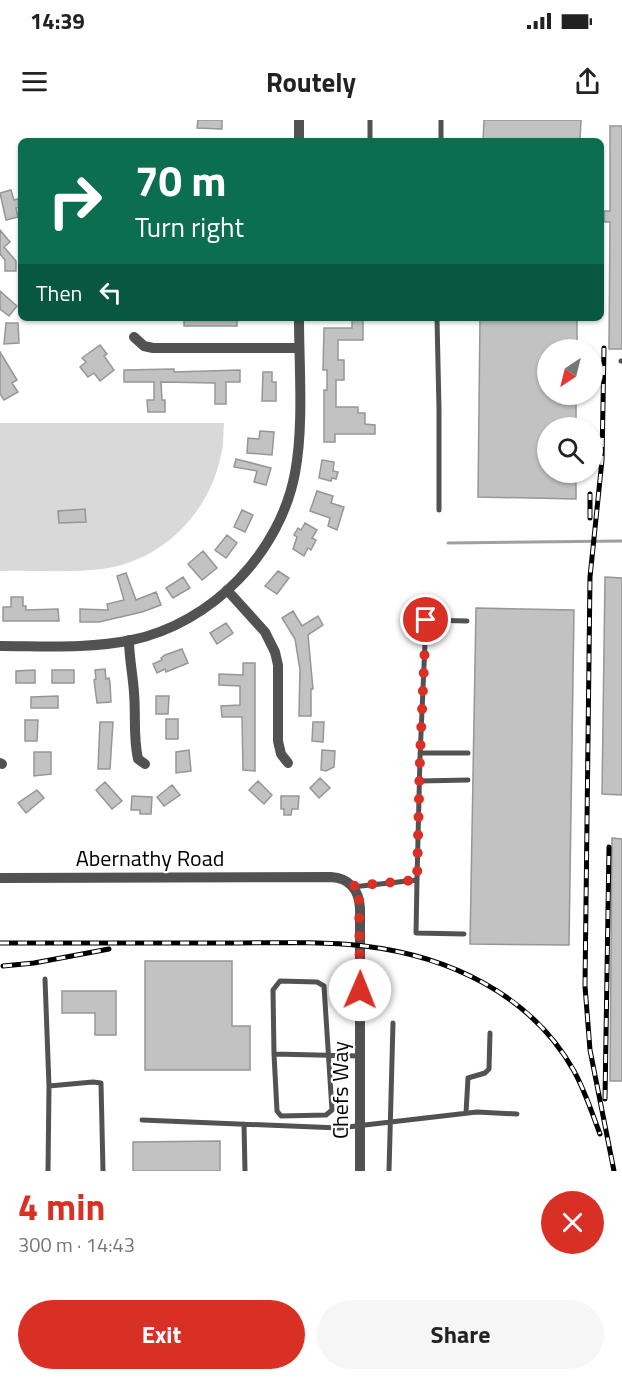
<!DOCTYPE html>
<html lang="en">
<head>
<meta charset="utf-8">
<style>
  body { margin:0; font-family:"Titillium Web",sans-serif; background:#f6f6f6; color:#222; height:100vh; display:flex; flex-direction:column; font-size:22px; white-space:nowrap }
  * { box-sizing:border-box; margin:0 }
  p { font-size:20px; color:#767676 }
  .icon { flex:none; width:33px; height:33px; fill:none; stroke:currentColor; stroke-width:2; stroke-linecap:round; stroke-linejoin:round }
  .map { position:relative; height:1051px; overflow:hidden }
  .drawer { display:flex; flex-direction:column; background:#fff; flex:1 }
  .drawer>* { flex:none }
  .hud { position:absolute; left:18px; top:18px; width:586px; height:183px; border-radius:9px; box-shadow:0 2px 4px #0004; background:#0b6e4f; color:#fff; overflow:hidden }
  .needle { width:39px; rotate:215deg }
  .tools { position:absolute; left:537px; top:219px; display:grid; gap:12px }
  .tools a { display:grid; place-items:center; width:66px; height:66px; border-radius:50%; background:#fff; box-shadow:0 2px 4px #0004; font-size:30px }
  .pin { position:absolute; display:grid; place-items:center; width:51px; height:51px; color:#fff; margin:-26px; border:3px solid #fff; border-radius:50%; box-shadow:0 2px 6px #0007 }
  .me { position:absolute; width:66px; margin:-33px; rotate:1deg; stroke-linejoin:round; filter:drop-shadow(0 0 4px #0008) }
  .turn { display:flex; align-items:center; gap:21px; height:126px; padding:0 18px; font-size:27px }
  .turn .icon { width:78px; height:78px; stroke-width:2.5 }
  .turn b { display:block; font-size:42px; line-height:51px }
  .then { display:flex; align-items:center; height:57px; padding:0 18px; background:#0003; gap:12px; font-size:22px }
  .round { display:grid; place-items:center; flex:none; width:63px; height:63px; border-radius:32px; background:#f6f6f6 }
  .headline { display:flex; align-items:center; justify-content:space-between; height:102px; padding:0 18px }
  h1 { font-size:36px; font-weight:700; line-height:45px; color:#d93025 }
  .cta { display:flex; gap:12px; margin-top:auto; padding:12px 18px }
  .cta a { flex:1; height:69px; border-radius:36px; background:#d93025; color:#fff; font-size:24px; font-weight:700; line-height:69px; text-align:center }
  .cta a+a { background:#f6f6f6; color:#222 }
  .status { display:flex; justify-content:space-between; align-items:center; height:42px; padding:0 30px; background:#fff; direction:ltr }
  .status svg { height:16px; fill:currentColor }
  header { display:flex; justify-content:space-between; align-items:center; height:78px; padding:0 18px; background:#fff; font-size:27px; font-weight:700 }
  .map>svg:first-child { display:block }
  .green { fill:#d9d9d9 }
  .lines { fill:none; stroke-linecap:round; stroke-linejoin:round }
  .stream { stroke:#a0a0a0; stroke-width:3 }
  .building { fill:#c2c2c2; stroke:#969696; stroke-width:1.5 }
  .lane { stroke:#525252; stroke-width:5 }
  .street { stroke:#525252; stroke-width:10 }
  .rail-casing { stroke:#000; stroke-width:5 }
  .rail { stroke:#fff; stroke-width:3; stroke-dasharray:9; stroke-linecap:butt }
  .route { stroke:#d93025; stroke-width:10; stroke-dasharray:0 18 }
  .labels { text-anchor:middle; dominant-baseline:central; stroke-width:4.5; stroke-linejoin:round; paint-order:stroke }
  .street-label { font-size:22px; fill:#000; stroke:#fff }
</style>
</head>
<body>
<div class="status"><b>14:39</b><svg viewBox="0 0 49 12"><path d="M0 12V9h3v3zM5 12V6h3v6zM10 12V3h3v9zM15 12V0h3v12zM26 1h20v11H26zM47 4h2v5h-2z"/></svg></div>
<header><svg class="icon" aria-label="menu" viewBox="0 0 24 24"><path d="M4 6h16M4 12h16M4 18h16"/></svg>Routely<svg class="icon" aria-label="share" viewBox="0 0 24 24"><path d="M12 15V3M7 8l5-5 5 5M5 13v7h14v-7"/></svg></header>
<div class="map">
<svg width="622" height="1051" viewBox="0 0 622 1051">
  <rect width="100%" height="100%" fill="#fff"/>
  <path class="green" d="M 0,303 L 224,303 C 223,314 224,325 221,335 C 209,394 162,441 102,449 C 69,453 33,450 0,451 Z"/>
  <g class="lines">
    <path class="stream" d="M 448,423 L 622,421"/>
  </g>
  <path class="building" d="M 198,0 L 222,0 L 222,9 L 197,8 Z
    M 484,0 L 581,0 L 580,21 L 483,21 Z
    M 610,6 L 622,6 L 622,229 L 609,229 L 610,102 L 604,102 L 604,91 L 610,91 Z
    M 11,70 L 14,80 L 21,78 L 21,87 L 16,88 L 18,97 L 6,100 L 0,73 Z
    M 0,110 L 10,122 L 4,127 L 16,141 L 16,151 L 5,151 L 5,140 L 0,134 Z
    M 0,171 L 17,186 L 9,196 L 0,189 Z
    M 184,198 L 237,198 L 237,206 L 184,206 Z
    M 352,198 L 363,198 L 363,220 L 338,220 L 338,240 L 344,240 L 344,260 L 336,260 L 336,287 L 358,287 L 358,293 L 365,293 L 365,304 L 375,305 L 375,314 L 335,314 L 335,322 L 324,322 L 324,270 L 327,270 L 327,250 L 323,250 L 324,208 L 352,208 Z
    M 480,198 L 577,198 L 577,230 L 548,230 L 548,274 L 576,274 L 576,308 L 548,308 L 548,352 L 576,352 L 576,379 L 478,377 Z
    M 6,203 L 18,203 L 19,223 L 4,224 Z
    M 100,225 L 107,234 L 104,236 L 114,250 L 100,261 L 94,253 L 88,257 L 80,247 L 86,242 L 82,238 Z
    M 0,232 L 17,260 L 12,263 L 18,272 L 4,280 L 0,274 Z
    M 174,249 L 174,252 L 240,250 L 240,262 L 226,262 L 226,284 L 215,284 L 215,263 L 161,262 L 162,280 L 165,280 L 165,292 L 148,292 L 147,280 L 154,280 L 154,262 L 124,262 L 124,250 Z
    M 263,252 L 272,252 L 272,262 L 276,262 L 276,281 L 262,281 Z
    M 260,311 L 274,312 L 272,335 L 247,333 L 248,318 L 259,319 Z
    M 236,339 L 271,348 L 266,365 L 254,362 L 257,351 L 234,347 Z
    M 322,340 L 334,342 L 333,351 L 338,352 L 336,359 L 332,358 L 331,361 L 319,358 Z
    M 317,371 L 333,376 L 331,383 L 344,387 L 337,410 L 328,406 L 330,398 L 310,391 Z
    M 85,389 L 86,402 L 59,403 L 58,391 Z
    M 242,390 L 253,395 L 245,412 L 234,407 Z
    M 305,403 L 317,410 L 312,418 L 316,420 L 311,430 L 308,428 L 304,436 L 293,429 L 297,417 L 294,415 L 298,408 L 301,410 Z
    M 227,415 L 237,423 L 226,438 L 215,430 Z
    M 203,431 L 217,448 L 202,460 L 188,444 Z
    M 278,451 L 289,458 L 277,474 L 265,466 Z
    M 126,453 L 136,480 L 156,472 L 161,485 L 142,492 L 99,502 L 80,502 L 80,489 L 108,490 L 107,484 L 124,480 L 117,456 Z
    M 183,457 L 190,468 L 173,478 L 166,468 Z
    M 605,457 L 622,458 L 622,675 L 602,674 Z
    M 11,477 L 23,477 L 23,486 L 26,486 L 26,490 L 58,489 L 59,501 L 3,501 L 3,487 L 11,487 Z
    M 476,488 L 574,490 L 569,825 L 470,824 Z
    M 293,491 L 302,506 L 318,496 L 323,505 L 308,515 L 313,569 L 311,569 L 311,596 L 299,596 L 300,550 L 295,519 L 282,498 Z
    M 226,503 L 233,513 L 217,524 L 210,513 Z
    M 182,529 L 188,543 L 166,552 L 165,549 L 157,553 L 153,544 L 162,540 L 161,538 L 165,535 Z
    M 243,543 L 255,543 L 255,651 L 243,650 L 242,597 L 222,597 L 221,586 L 240,585 L 240,566 L 219,565 L 219,554 L 243,555 Z
    M 105,549 L 106,559 L 109,558 L 110,563 L 111,582 L 97,583 L 94,560 L 96,559 L 95,550 Z
    M 35,550 L 35,563 L 16,563 L 16,551 Z
    M 52,550 L 74,550 L 74,563 L 52,563 Z
    M 58,576 L 58,588 L 31,588 L 31,577 Z
    M 156,576 L 169,576 L 168,594 L 156,594 Z
    M 166,599 L 178,599 L 178,619 L 166,619 Z
    M 25,600 L 38,600 L 37,621 L 25,621 Z
    M 100,602 L 113,602 L 110,649 L 98,649 Z
    M 313,602 L 324,602 L 323,622 L 312,621 Z
    M 189,630 L 191,651 L 176,653 L 176,632 Z
    M 322,630 L 335,631 L 334,647 L 326,651 L 321,650 Z
    M 34,632 L 51,632 L 51,654 L 34,656 Z
    M 320,658 L 330,668 L 319,678 L 310,668 Z
    M 258,661 L 272,675 L 264,684 L 249,670 Z
    M 105,662 L 122,681 L 112,689 L 96,670 Z
    M 172,665 L 180,675 L 164,686 L 157,677 Z
    M 37,670 L 44,678 L 26,693 L 18,683 Z
    M 132,676 L 152,677 L 151,694 L 140,694 L 140,690 L 131,690 Z
    M 281,676 L 299,676 L 298,689 L 292,689 L 291,695 L 284,695 L 284,689 L 281,689 Z
    M 612,718 L 622,719 L 622,961 L 610,961 Z
    M 145,841 L 232,841 L 232,906 L 250,906 L 250,950 L 145,950 Z
    M 62,871 L 116,871 L 116,915 L 95,915 L 95,893 L 62,893 Z
    M 220,1021 L 220,1051 L 133,1051 L 133,1022 Z"/>
  <g class="lines">
    <path class="lane" d="M 370,0 L 370,21
      M 441,21 L 441,0
      M 437,198 L 439,289 L 439,390
      M 621,241 L 622,241
      M 420,633 L 468,633
      M 420,661 L 468,660
      M 417,760 L 416,813 L 464,814
      M 352,767 L 417,760 L 420,637 L 426,500 L 467,501
      M 45,859 L 49,966 L 48,1051
      M 274,934 L 273,870 L 280,861 L 317,862 L 324,866 L 332,990 L 326,995 L 281,996 L 277,991 L 274,934 L 360,936
      M 49,966 L 93,962 L 101,963 L 103,1051
      M 466,993 L 468,958 L 485,953 L 489,949 L 490,913
      M 142,1000 L 339,1008 L 477,992 L 517,994
      M 244,1004 L 245,1051
      M 389,1051 L 393,903"/>
    <path class="street" d="M 299,0 L 299,21
      M 134,217 L 144,226 L 153,228 L 299,228
      M 227,470 L 265,512 L 275,532 L 278,545 L 278,621 L 281,634 L 288,643
      M 129,520 C 129,538 133,555 134,573 C 136,595 133,617 138,639 L 145,644
      M 0,526 C 44,526 89,529 132,520 C 212,503 280,433 295,353 C 304,305 299,247 299,198
      M 0,643 L 2,644
      M 0,758 L 331,757 C 349,758 359,770 360,788 L 360,1051"/>
    <g class="rail-casing">
      <path id="rail" d="M 604,228 L 602,340 L 590,457 L 585,866 L 590,930 L 614,1051
        M 590,398 L 590,374
        M 0,823 C 76,823 152,823 227,823 C 273,823 318,821 364,826 C 448,836 531,874 574,951 C 585,971 592,993 600,1014
        M 3,846 L 34,843 L 109,829
        M 605,979 L 609,727"/>
    </g>
    <use href="#rail" class="rail"/>
  </g>
  <g class="lines">
    <path class="route" d="M 360,870 L 359,780 L 352,766 L 417,760 L 420,637 L 426,500"/>
  </g>
  <g class="labels">
    <g class="street-label">
      <text x="150" y="738">Abernathy Road</text>
      <text transform="translate(340 970) rotate(-90)">Chefs Way</text>
    </g>
  </g>
</svg>
<div class="tools">
<a><svg class="needle" viewBox="-14 -14 28 28"><path d="M0-13l5 13h-10z" fill="#e53935"/><path d="M0 13l5-13h-10z" fill="#767676"/></svg></a>
<a><svg class="icon" aria-label="search" viewBox="0 0 24 24"><circle cx="10" cy="10" r="6"/><path d="M15 15l6 6"/></svg></a>
</div>
<div class="pin" style="left:426px;top:500px;background:#d93025"><svg class="icon" aria-label="arrive" viewBox="0 0 24 24"><path d="M6 21V4h12l-3 4 3 4H6"/></svg></div>
<svg class="me" style="left:360px;top:870px" viewBox="-20 -20 40 40"><circle r="19" fill="#fff"/><path d="M0-13L10 11 0 6-10 11z" fill="#d93025"/></svg>
<div class="hud">
<div class="turn"><svg class="icon" aria-label="right" viewBox="0 0 24 24"><path d="M7 20v-9h11M14 6l5 5-5 5"/></svg><div><b>70 m</b>Turn right</div></div>
<div class="then">Then<svg class="icon" aria-label="left" viewBox="0 0 24 24"><path d="M17 20v-9H6M10 6l-5 5 5 5"/></svg></div>
</div>
</div>
<section class="drawer">
<div class="headline"><div><h1>4 min</h1><p>300 m · 14:43</p></div><a class="round" style="background:#d93025;color:#fff"><svg class="icon" aria-label="close" viewBox="0 0 24 24"><path d="M6 6l12 12M18 6L6 18"/></svg></a></div>
<div class="cta"><a>Exit</a><a>Share</a></div>
</section>
</body>
</html>
